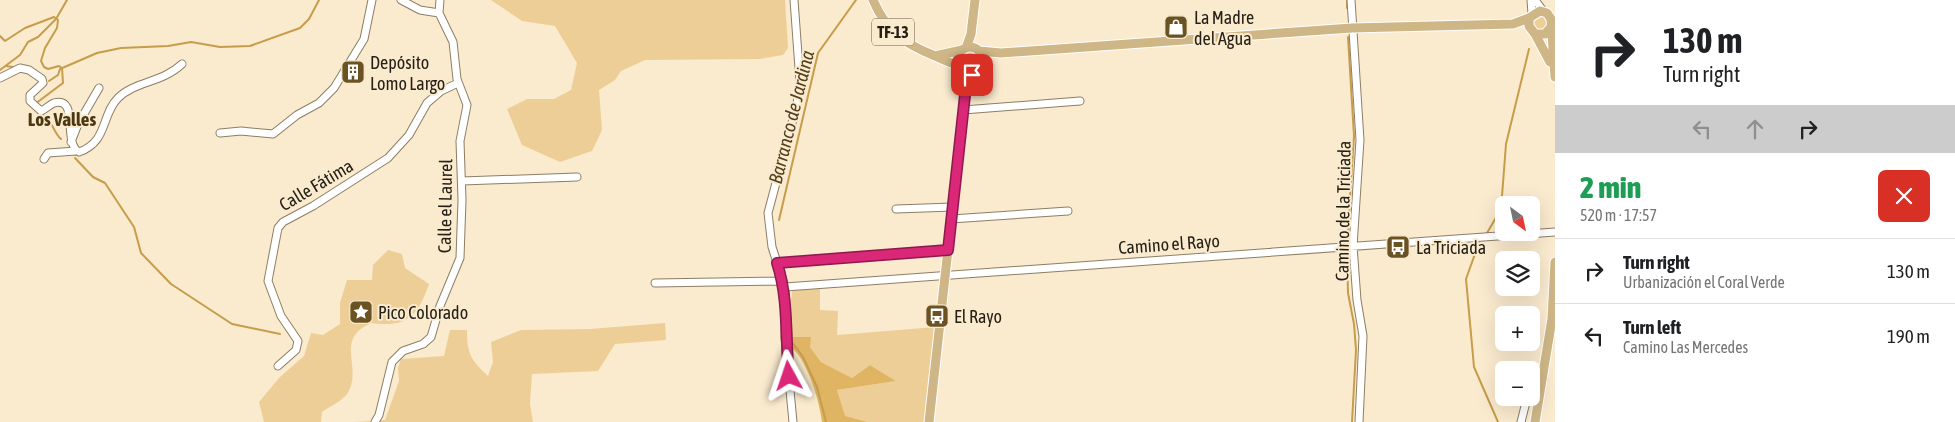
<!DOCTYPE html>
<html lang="en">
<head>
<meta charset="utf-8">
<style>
  body { margin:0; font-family:"Asap Condensed",sans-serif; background:#f2f2f2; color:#202124; height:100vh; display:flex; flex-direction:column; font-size:19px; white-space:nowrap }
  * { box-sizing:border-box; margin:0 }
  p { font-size:16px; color:#757577 }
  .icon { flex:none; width:28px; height:28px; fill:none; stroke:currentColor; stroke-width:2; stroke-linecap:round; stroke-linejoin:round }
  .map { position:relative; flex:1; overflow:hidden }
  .side { display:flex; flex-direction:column; background:#fff; width:400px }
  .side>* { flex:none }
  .hud { background:#fff; color:#202124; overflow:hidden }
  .needle { width:32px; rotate:147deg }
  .buttons { position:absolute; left:1495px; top:196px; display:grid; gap:10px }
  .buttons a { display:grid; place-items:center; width:45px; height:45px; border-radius:8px; background:#fff; box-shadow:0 5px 20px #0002; font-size:25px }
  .pin { position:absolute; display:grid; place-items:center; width:42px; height:42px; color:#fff; margin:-21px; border-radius:10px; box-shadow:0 2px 8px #0006 }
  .me { position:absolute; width:55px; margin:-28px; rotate:355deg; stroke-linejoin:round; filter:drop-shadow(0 0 4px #0008) }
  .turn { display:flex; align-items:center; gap:18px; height:105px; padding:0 25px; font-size:22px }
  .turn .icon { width:65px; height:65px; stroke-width:2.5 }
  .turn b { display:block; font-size:35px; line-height:42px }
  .lanes { display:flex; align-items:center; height:48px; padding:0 25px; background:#0003; justify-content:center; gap:25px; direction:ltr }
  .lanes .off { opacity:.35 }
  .round { display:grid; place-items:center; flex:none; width:52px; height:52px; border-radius:8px; background:#f2f2f2 }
  .overview { display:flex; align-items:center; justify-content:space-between; height:85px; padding:0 25px }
  h1 { font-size:30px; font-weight:800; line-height:38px; color:#1e9e55 }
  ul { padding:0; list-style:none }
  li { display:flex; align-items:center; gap:15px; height:65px; padding:0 25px; border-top:1px solid #e0e0e0 }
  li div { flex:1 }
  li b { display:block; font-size:19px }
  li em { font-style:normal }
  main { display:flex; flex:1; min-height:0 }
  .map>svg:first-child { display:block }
  .green { fill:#eece97 }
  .forest { fill:#dfb463 }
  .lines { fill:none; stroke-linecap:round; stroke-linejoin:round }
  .stream { stroke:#c79c4a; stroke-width:2 }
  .minor-casing { stroke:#8c7e65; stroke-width:9 }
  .major-casing { stroke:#fff; stroke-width:11 }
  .minor { stroke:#fff; stroke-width:7 }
  .major { stroke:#ceb687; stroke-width:9 }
  .route-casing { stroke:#8e194d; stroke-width:12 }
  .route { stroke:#db2777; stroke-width:9 }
  .labels { text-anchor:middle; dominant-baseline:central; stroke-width:4; stroke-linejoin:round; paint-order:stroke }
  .shield { fill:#faeace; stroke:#655d4d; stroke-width:1 }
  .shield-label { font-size:16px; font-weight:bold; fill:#252016 }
  .poi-label { font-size:18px; fill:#252016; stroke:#faeace; text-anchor:start }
  .street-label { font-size:18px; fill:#252016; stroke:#faeace }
  .water-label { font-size:19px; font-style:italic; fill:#523f1d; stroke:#faeace }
  .neighbourhood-label { font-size:19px; font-weight:bold; fill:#4b3711; stroke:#faeace }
</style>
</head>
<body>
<main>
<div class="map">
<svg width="1555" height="422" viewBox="0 0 1555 422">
  <rect width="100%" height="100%" fill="#faeace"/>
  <path class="green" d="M 491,0 L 785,0 L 788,48 L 783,55 L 759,59 L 645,60 L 621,71 L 615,80 L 599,90 L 602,130 L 592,151 L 560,162 L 522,145 L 507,109 L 527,99 L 554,99 L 571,90 L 577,63 L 555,26 L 522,21 Z
    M1533 23a7 7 0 1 1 14 0a7 7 0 1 1-14 0Z
    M962 58a7 7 0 1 1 14 0a7 7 0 1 1-14 0Z
    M 388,250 L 402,254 L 405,268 L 429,284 C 418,316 407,328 371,323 C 333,340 364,368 347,394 C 342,401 329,407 322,412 L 321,422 L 264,422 L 259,402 L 280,377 L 304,356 L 311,333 L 323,335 L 340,324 L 340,303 L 347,280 L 372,280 L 373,265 Z
    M 820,282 L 820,310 L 838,311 L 837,335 L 936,327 L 927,422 L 868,422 L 844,416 L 837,390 L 896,381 L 870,365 L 852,378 L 821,362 L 810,347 L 786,337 L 793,284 Z
    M 665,323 L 666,340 L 615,344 L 598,371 L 532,374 L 530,404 L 533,422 L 354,422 L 385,420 L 399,381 L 398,368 L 401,359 L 444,356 L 450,330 L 467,330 C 467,354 471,360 488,376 L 493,362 L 491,342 L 521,330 L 590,329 Z"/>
  <path class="forest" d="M 786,337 L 811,337 L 810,347 L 821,362 L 852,378 L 870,365 L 896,381 L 837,390 L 845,416 L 868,422 L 822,422 C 819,401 812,378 801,359 C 796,350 789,348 786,337 Z"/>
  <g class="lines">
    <path class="stream" d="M 1347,0 L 1347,8
      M 0,36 L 5,41 L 25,28 L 54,17 L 58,20 L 57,28 L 45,48 L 41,61 L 44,67 L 48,69 L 59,66 L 62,68 L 63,83 L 35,104
      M 6,66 L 13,67
      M 0,70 L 20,55 L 28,42 L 38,37 L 56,19 L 67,0
      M 49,81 L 58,75 L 60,69 L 97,53 L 121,48 L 168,46 L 191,42 L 220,47 L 250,46 L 300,28 L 309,19 L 319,0
      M 43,115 C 53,121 53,132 61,139
      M 75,158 L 93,177 L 105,183 L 134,227 L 141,253 L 171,284 L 232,324 L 280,334
      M 779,220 L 818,53 L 856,0
      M 1487,233 L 1501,209 L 1506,144 L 1529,49
      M 1480,240 L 1466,279 L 1474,367 L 1498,422
      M 1347,244 L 1354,136 L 1348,37
      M 1347,251 L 1348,293 L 1354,324 L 1356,350 L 1352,422
      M 790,311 L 792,342 L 803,357 L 817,387 L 826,422"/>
    <g class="minor-casing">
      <path id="minor" d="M 401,0 L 420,10 L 439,13
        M 1351,0 L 1360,140 L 1353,246 L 1357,300 L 1363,336 L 1359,422
        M 1531,0 L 1532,14
        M 1535,0 L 1544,12
        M 0,78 L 20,68 L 29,70 L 42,79 L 43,83 L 30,95 L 30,101 L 41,111 C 46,109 49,105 54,103 C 80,96 62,143 79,152 C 108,142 101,115 118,98 C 135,81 162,83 182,64
        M 963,110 L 1080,101
        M 220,133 L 241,131 L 273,134 L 297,115 L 319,103 L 334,88 L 364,39 L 372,0
        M 71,142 L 78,124 L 99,88
        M 44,159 L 48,153 L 76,151
        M 462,181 L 577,177
        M 896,209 L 953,207
        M 951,219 L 1068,211
        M 777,263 L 948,250
        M 655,283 L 783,281
        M 785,287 L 1555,232
        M 278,366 L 296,350 L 298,341 L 281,316 L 268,281 L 278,228 L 283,222 L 313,206 L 388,158 L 409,135 L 427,103 L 441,91 L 458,83
        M 1531,381 L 1536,378 L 1543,379
        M 375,422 L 379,415 L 392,362 L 403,351 L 423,344 L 431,337 L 440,306 L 460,258 L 462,200 L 460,141 L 467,105 L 457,79 L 453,42 L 439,13 L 440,0
        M 793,422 L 785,338 L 785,287 L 772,247 L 768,213 L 797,104 L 800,82 L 794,0
        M 1521,422 L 1527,398"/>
    </g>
    <g class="major-casing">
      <path id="major" d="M 873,0 C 887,32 903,43 935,56 C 944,60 951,64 960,65
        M 1551,27 L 1545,34 L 1535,34 L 1529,26 L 1529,18 L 1540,11 L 1547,13 L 1551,19 L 1555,77
        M 1535,34 L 1550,62
        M958 59a12 12 0 1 1 24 0a12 12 0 1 1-24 0Z
        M 966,48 L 971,34 L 975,0
        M 979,51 L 1001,53 L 1352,28 L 1513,24 L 1529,18
        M 935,56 L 962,50
        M 929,422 L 966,86 L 965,69
        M 1535,422 L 1552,319 L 1555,262"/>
    </g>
    <use href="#minor" class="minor"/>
    <use href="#major" class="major"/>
  </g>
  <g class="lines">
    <g class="route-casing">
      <path id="route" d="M 789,376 C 785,338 789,300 777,263 L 948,250 L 966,86 L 972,75"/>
    </g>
    <use href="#route" class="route"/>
  </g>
  <defs>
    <g id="shop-square" transform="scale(1.25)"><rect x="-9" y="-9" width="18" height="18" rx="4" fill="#6a5222" stroke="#faeace"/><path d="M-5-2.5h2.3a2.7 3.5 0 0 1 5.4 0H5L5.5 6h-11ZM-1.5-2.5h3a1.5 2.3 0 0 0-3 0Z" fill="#fff"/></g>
    <g id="building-square" transform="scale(1.25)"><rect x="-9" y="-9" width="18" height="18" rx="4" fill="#6a5222" stroke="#faeace"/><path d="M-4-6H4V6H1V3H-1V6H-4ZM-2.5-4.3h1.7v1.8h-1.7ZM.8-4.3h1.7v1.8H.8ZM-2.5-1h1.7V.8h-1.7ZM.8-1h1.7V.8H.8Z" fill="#fff"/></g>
    <g id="bus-square" transform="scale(1.25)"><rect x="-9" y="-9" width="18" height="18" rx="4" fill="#6a5222" stroke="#faeace"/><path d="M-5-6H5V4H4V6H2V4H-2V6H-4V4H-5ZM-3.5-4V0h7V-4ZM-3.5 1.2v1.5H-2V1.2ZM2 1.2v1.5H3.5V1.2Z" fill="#fff"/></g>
    <g id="sight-square" transform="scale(1.25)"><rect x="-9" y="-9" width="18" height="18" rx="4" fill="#6a5222" stroke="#faeace"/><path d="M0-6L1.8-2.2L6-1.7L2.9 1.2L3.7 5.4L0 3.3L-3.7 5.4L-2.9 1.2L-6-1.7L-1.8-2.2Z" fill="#fff"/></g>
  </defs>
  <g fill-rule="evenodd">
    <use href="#shop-square" x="1176" y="27"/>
    <use href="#building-square" x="353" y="72"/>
    <use href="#bus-square" x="1398" y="247"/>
    <use href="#sight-square" x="361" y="312"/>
    <use href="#bus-square" x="937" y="316"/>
  </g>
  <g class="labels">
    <rect class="shield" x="872" y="18.5" width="42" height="27" rx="4"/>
    <g class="shield-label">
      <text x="893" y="32">TF-13</text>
    </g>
    <g class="poi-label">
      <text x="1194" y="17">La Madre<tspan x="1194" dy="21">del Agua</tspan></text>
      <text x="370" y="62">Depósito<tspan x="370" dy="21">Lomo Largo</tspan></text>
      <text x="1416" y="247">La Triciada</text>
      <text x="378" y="312">Pico Colorado</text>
      <text x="954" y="316">El Rayo</text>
    </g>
    <g class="street-label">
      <text transform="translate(316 185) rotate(-31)">Calle Fátima</text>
      <text transform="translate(445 206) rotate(-89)">Calle el Laurel</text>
      <text transform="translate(1343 211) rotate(-89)">Camino de la Triciada</text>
      <text transform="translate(1169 244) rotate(-4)">Camino el Rayo</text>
    </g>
    <g class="water-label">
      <text transform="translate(791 117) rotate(-76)">Barranco de Jardina</text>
    </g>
    <g class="neighbourhood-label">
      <text x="62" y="119">Los Valles</text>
    </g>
  </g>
</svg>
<div class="buttons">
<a><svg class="needle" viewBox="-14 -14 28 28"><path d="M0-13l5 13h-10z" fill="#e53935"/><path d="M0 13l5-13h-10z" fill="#757577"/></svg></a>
<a><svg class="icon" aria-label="layers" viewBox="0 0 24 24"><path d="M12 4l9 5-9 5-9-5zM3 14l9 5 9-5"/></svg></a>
<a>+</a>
<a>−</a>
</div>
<div class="pin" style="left:972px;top:75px;background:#d93025"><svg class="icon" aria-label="arrive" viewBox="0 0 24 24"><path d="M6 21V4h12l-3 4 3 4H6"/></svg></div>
<svg class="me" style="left:789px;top:376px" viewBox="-20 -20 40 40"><path d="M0-17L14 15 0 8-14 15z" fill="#db2777" stroke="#fff" stroke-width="4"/></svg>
</div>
<section class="side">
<div class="hud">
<div class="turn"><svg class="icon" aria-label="right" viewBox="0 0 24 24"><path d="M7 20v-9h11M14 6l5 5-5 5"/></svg><div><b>130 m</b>Turn right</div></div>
<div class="lanes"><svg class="icon off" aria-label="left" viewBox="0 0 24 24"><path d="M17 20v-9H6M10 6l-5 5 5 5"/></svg><svg class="icon off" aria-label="ahead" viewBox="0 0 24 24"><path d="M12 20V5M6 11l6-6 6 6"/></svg><svg class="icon" aria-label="right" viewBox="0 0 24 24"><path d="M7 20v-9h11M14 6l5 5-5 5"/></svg></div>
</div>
<div class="overview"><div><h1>2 min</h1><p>520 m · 17:57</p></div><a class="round" style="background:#d93025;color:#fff"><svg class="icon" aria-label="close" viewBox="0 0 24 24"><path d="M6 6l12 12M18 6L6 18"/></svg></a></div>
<ul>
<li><svg class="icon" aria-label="right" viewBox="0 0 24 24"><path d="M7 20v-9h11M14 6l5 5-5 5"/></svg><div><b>Turn right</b><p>Urbanización el Coral Verde</p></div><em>130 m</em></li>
<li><svg class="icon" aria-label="left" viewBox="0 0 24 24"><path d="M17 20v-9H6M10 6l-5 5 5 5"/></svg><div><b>Turn left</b><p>Camino Las Mercedes</p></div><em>190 m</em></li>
</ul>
</section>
</main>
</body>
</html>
